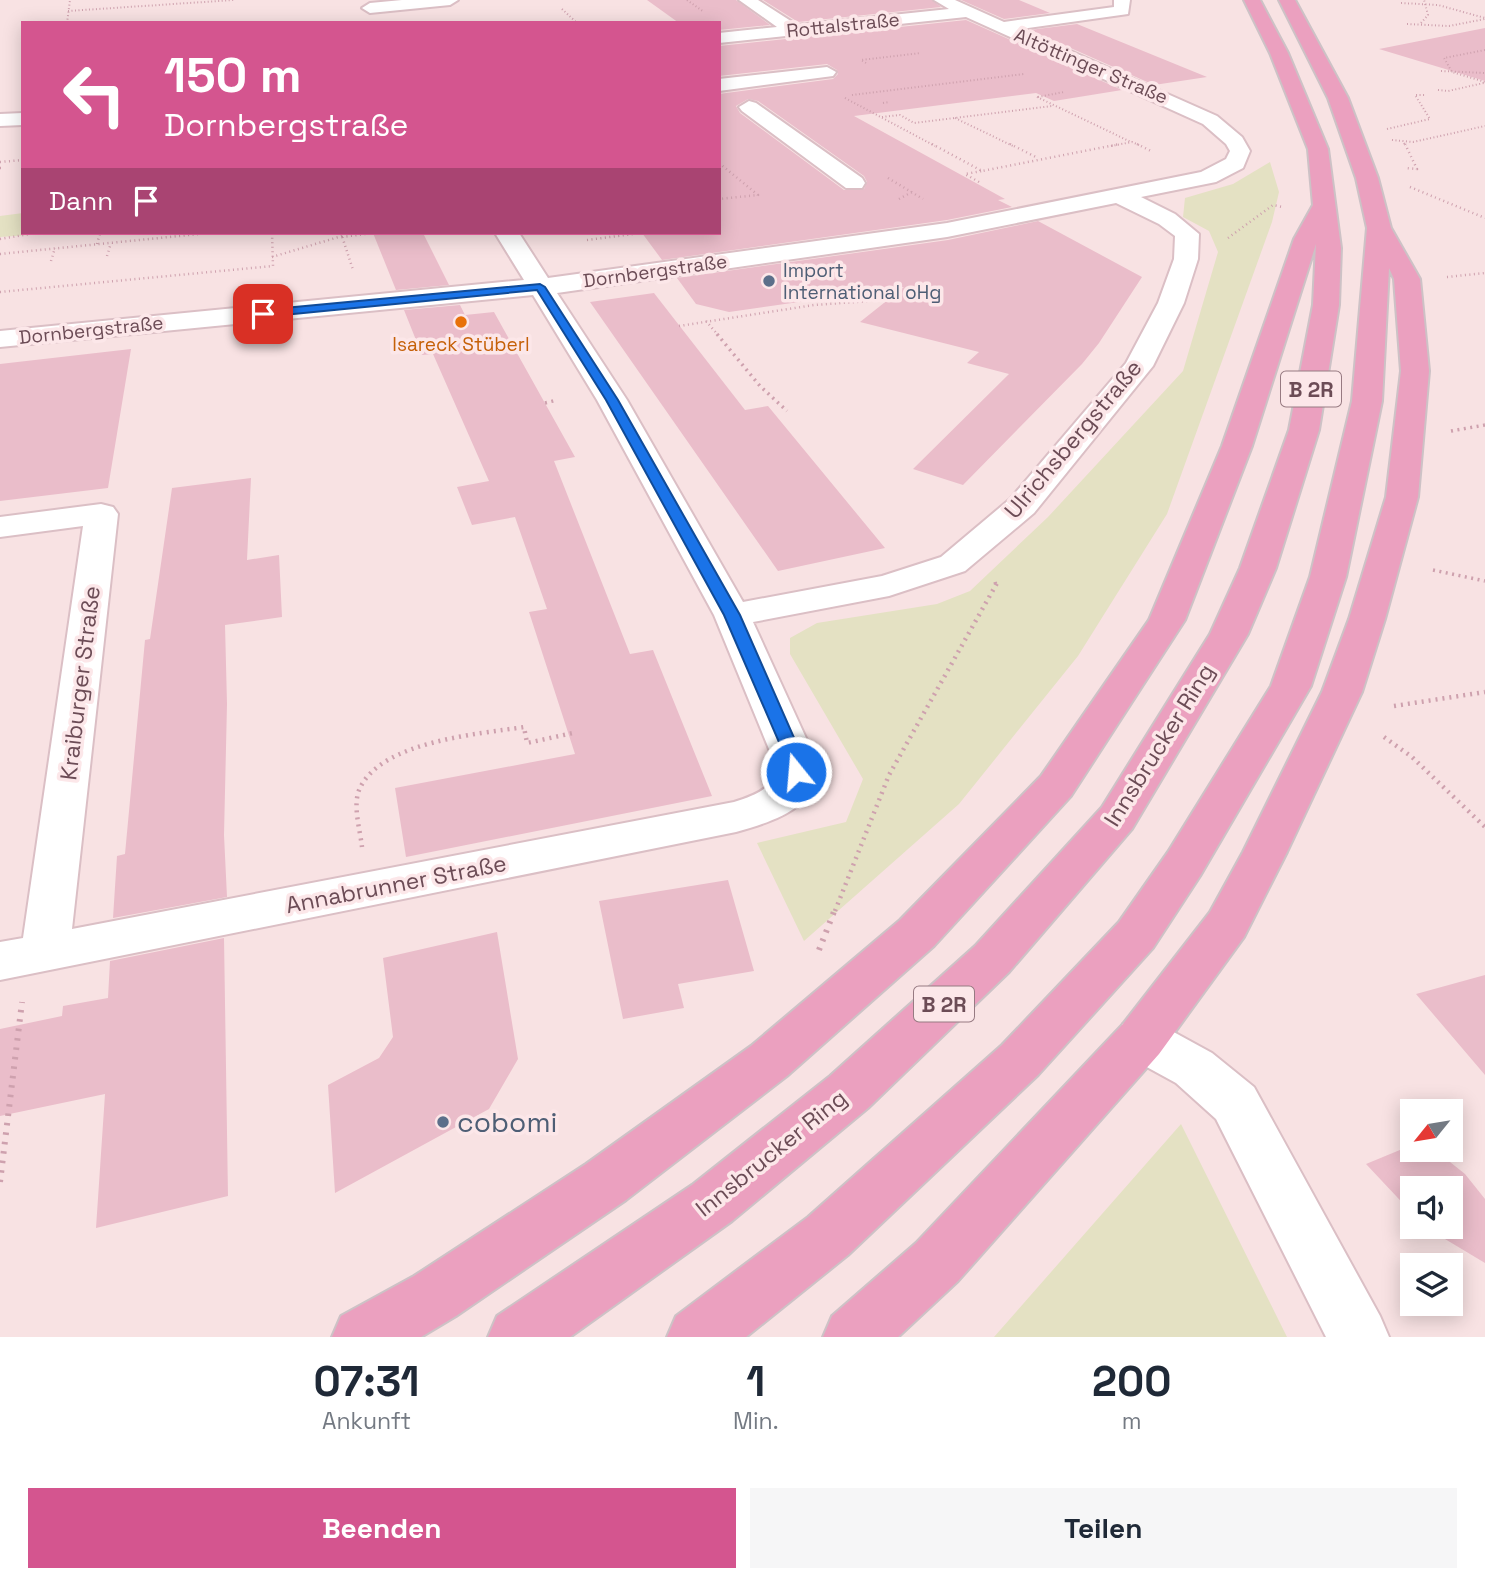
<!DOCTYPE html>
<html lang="de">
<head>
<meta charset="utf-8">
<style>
  body { margin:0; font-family:"Space Grotesk",sans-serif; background:#f6f6f7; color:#1f2937; height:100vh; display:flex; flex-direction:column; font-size:26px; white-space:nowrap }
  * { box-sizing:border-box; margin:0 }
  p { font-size:23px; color:#747a83 }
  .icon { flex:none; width:38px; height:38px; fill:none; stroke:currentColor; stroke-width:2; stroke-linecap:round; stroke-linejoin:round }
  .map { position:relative; height:1337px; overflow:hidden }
  .sheet { display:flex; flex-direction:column; background:#fff; flex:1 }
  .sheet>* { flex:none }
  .banner { position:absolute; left:21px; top:21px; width:700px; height:214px; border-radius:0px; box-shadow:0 4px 18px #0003; background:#d4558f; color:#fff; overflow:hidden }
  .needle { width:46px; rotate:240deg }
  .buttons { position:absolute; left:1400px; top:1099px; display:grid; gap:14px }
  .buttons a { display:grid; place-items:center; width:63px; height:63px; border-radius:0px; background:#fff; box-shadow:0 4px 18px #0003; font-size:35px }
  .pin { position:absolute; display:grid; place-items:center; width:60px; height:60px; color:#fff; margin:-30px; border-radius:14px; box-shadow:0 4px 10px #0006 }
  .me { position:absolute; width:77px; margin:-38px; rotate:343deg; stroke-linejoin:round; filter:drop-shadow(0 0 5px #0008) }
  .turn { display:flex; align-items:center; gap:24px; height:147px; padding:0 28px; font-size:32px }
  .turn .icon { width:91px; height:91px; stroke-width:2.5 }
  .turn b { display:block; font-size:49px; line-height:60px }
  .then { display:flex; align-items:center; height:66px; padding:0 28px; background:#0003; gap:14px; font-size:26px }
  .eta { display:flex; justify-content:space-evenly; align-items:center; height:119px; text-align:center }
  .eta b { font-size:42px; font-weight:700; line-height:49px }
  .button { display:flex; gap:14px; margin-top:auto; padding:14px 28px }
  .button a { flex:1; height:80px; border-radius:0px; background:#d4558f; color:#fff; font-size:28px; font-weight:700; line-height:80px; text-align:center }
  .button a+a { background:#f6f6f7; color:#1f2937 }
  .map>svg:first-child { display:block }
  .green { fill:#e4e1c3 }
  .building { fill:#eabdca; fill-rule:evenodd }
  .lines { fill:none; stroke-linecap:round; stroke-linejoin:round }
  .minor-casing { stroke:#dbbfc5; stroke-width:4 }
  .highway-casing { stroke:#cdc2c6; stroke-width:4 }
  .path-far4 { stroke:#cea1ae; stroke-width:2; stroke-dasharray:1 2.5; stroke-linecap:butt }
  .path-far3 { stroke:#cea1ae; stroke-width:2.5; stroke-dasharray:1 3.5; stroke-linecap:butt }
  .path-far2 { stroke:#cea1ae; stroke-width:3.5; stroke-dasharray:2 4.5; stroke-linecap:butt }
  .path-far1 { stroke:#cea1ae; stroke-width:4.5; stroke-dasharray:2 5; stroke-linecap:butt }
  .path { stroke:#cea1ae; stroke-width:6; stroke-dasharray:2.5 7; stroke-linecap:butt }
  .minor { fill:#fff; fill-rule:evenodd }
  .highway { fill:#eba0bf; fill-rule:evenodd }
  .route { fill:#1a73e8; stroke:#114b97; stroke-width:2 }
  .service-dot { fill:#5c6f8a; stroke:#fce7e9; stroke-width:2.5 }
  .food-dot { fill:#e8710a; stroke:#fce7e9; stroke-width:2.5 }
  .labels { text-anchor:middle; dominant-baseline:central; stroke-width:7; stroke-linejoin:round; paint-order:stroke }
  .far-street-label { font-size:19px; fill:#6c4c56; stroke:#fce7e9 }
  .far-service-label { font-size:19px; fill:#4e5e75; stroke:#fce7e9; text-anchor:start }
  .far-food-label { font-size:19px; fill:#c56008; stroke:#fce7e9 }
  .shield { fill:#fce7e9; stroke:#977a82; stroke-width:2 }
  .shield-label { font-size:21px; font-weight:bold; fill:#6c4c56 }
  .street-label { font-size:23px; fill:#6c4c56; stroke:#fce7e9 }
  .near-service-label { font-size:28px; fill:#4e5e75; stroke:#fce7e9; text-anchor:start }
</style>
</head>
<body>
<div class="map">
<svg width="1485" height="1337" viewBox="0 0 1485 1337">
  <rect width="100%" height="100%" fill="#f8e2e3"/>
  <path class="green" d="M 1270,162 L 1279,192 L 1272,222 L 1167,514 L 1078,656 L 959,804 L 804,941 L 757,843 L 846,822 L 863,779 L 790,654 L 790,638 L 817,623 L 937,604 L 970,591 L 1048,517 L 1183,371 L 1218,252 L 1209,231 L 1183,217 L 1185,198 L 1233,184 Z
    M 23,213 L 23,233 L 59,233 L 0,237 L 0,216 Z
    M 1181,1124 L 1287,1337 L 994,1337 Z"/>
  <path class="building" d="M 647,0 L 736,0 L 770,25 L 719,30 L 719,23 L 679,23 Z
    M 763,0 L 932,0 L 941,7 L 798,22 Z
    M 961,0 L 1019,0 L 1050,13 L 1004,19 Z
    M 966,20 L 1122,90 L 1054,101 L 1036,93 L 854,116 L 1005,199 L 998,200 L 1012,207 L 947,220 L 662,260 L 642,233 L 719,233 L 719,94 L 833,79 L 838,74 L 837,70 L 827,64 L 719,76 L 719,46 ZM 748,99 L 758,101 L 864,176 L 867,182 L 864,189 L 844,190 L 740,113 L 736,106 Z
    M 1077,24 L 1207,77 L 1154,85 L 1030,30 Z
    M 1485,28 L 1485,81 L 1379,49 Z
    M 1038,221 L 1142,277 L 1099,343 L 1082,364 L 963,485 L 913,469 L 1009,374 L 967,363 L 979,352 L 860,322 L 904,287 L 729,312 L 696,304 L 677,278 L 948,240 Z
    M 373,233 L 423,233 L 449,285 L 396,290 Z
    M 654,293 L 745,410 L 768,406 L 885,548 L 778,571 L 590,302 Z
    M 460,305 L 465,315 L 494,312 L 575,457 L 554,461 L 630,654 L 653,650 L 712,796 L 406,857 L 395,788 L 575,754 L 529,612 L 547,609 L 515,517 L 472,525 L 457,487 L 489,481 L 433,354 L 422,355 L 404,310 Z
    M 131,349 L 108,488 L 0,501 L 0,364 Z
    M 251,478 L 247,560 L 279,555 L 282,617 L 225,625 L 227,704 L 224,835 L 227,897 L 113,918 L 117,856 L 125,854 L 145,640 L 150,639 L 172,488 Z
    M 728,880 L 754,971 L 678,984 L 684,1008 L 623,1019 L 599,901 Z
    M 497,932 L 518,1059 L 489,1109 L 335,1193 L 328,1085 L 379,1058 L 393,1037 L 383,958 Z
    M 224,938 L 228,1196 L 96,1228 L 105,1094 L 0,1116 L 0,1029 L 62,1016 L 63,1006 L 108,998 L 110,961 Z
    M 1485,975 L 1485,1075 L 1416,994 Z
    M 1412,1145 L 1412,1150 L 1435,1150 L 1465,1174 L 1485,1199 L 1485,1263 L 1425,1227 L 1451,1227 L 1451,1188 L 1412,1188 L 1412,1213 L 1366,1164 Z"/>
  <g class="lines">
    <g class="minor-casing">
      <path id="minor" d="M 402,0 L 458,0 L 450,5 L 370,13 L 362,8 L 370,3 Z
        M 739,0 L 758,0 L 797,25 L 949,9 L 934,0 L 955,0 L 1004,22 L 1114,7 L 1114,0 L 1130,0 L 1128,14 L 1021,29 L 1217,116 L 1242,137 L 1250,151 L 1243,168 L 1216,182 L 1141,197 L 1175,214 L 1199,234 L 1198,259 L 1184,303 L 1153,366 L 1034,513 L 965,571 L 889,596 L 753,622 L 811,749 C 831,804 778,820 736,832 L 0,980 L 0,942 L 23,938 L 83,526 L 0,537 L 0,517 L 101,504 L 113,507 L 118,514 L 72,929 L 734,802 C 766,792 781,784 769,749 L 714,615 L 597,400 L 533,295 L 0,347 L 0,331 L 524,280 L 495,233 L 519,233 L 548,278 L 947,223 L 1201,172 L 1226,159 L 1230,151 L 1226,144 L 1203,124 L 966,17 L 719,43 L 719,33 L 777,27 ZM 1116,203 L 1159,224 L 1175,236 L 1174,259 L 1158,303 L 1126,363 L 1010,499 L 941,557 L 882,576 L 743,602 L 627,400 L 557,293 L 947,237 Z
        M 827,67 L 836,72 L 833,76 L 719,91 L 719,79 Z
        M 749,101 L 756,103 L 862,178 L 865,183 L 862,188 L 846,188 L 742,111 L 739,107 Z
        M 23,113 L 23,125 L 0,126 L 0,114 Z
        M 1141,1018 L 1159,1024 L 1212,1053 L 1254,1087 L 1380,1316 L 1389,1337 L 1326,1337 L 1216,1119 L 1176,1083 L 1123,1054 L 1115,1039 L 1123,1024 Z"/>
    </g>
    <g class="highway-casing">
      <path id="highway" d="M 1244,0 L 1260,0 L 1288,53 L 1328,149 L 1341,248 L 1339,305 L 1319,430 L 1276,568 L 1248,634 L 1132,829 L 1009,972 L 868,1108 L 732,1221 L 570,1337 L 488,1337 L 497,1316 L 692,1185 L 830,1076 L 975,946 L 1102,807 L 1210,634 L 1240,568 L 1289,430 L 1313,305 L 1316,244 L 1252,446 L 1185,620 L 1071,796 L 934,946 L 787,1076 L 626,1200 L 456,1316 L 421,1337 L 332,1337 L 341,1316 L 414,1276 L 586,1164 L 751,1046 L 900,920 L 1041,776 L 1149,620 L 1222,446 L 1294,239 L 1313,205 L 1308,149 L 1270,53 Z
        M 1279,0 L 1295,0 L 1348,98 L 1378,178 L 1391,228 L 1420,279 L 1429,371 L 1418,497 L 1385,619 L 1362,692 L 1287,852 L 1244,937 L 1159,1054 L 958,1281 L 898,1337 L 823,1337 L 832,1316 L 916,1243 L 1123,1024 L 1210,912 L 1243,852 L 1322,692 L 1349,619 L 1386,497 L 1401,371 L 1394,279 L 1389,268 L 1382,401 L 1346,577 L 1311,686 L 1200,876 L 1153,948 L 1038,1075 L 848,1255 L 746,1337 L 667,1337 L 676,1316 L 808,1217 L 1002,1045 L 1119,922 L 1168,852 L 1271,686 L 1310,577 L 1352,401 L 1367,228 L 1356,178 L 1328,98 Z"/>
    </g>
    <path class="path-far4" d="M 687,0 L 704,12
      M 1401,3 L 1438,5 L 1485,18
      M 562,9 L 577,23
      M 68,11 L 234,0
      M 67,23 L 70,0
      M 1421,23 L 1428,15 L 1424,0
      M 1407,24 L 1449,26 L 1485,19
      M 1485,50 L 1444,58 L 1452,72 L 1485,82
      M 866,63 L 861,60 L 921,53
      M 1441,71 L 1485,73
      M 1438,90 L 1448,91 L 1484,83
      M 852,95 L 1024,74
      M 1037,97 L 1131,142
      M 1038,97 L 1064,92
      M 845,98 L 935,146
      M 883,103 L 889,102
      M 882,117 L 900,115 L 914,123 L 1052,106
      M 955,118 L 1013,146
      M 1387,129 L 1430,119 L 1415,95 L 1425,95
      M 1392,140 L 1413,142 L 1485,126
      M 1404,143 L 1406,146
      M 1111,146 L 1132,142 L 1141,146"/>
    <path class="path-far3" d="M 932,144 L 982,171 L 1120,144
      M 1010,144 L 1038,158
      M 1137,144 L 1153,152
      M 1405,144 L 1417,169 L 1405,168
      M 0,162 L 23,160
      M 719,163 L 758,195 L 719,199
      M 0,168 L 4,168
      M 888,178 L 923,199
      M 979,182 L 965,174 L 982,171
      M 1410,187 L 1485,218
      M 899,199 L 912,192
      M 341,233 L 353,270
      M 342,237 L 373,233
      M 1228,238 L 1273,205 L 1282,207
      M 0,239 L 36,233
      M 587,240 L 641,233
      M 97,244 L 100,233
      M 0,254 L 209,233
      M 107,256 L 111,243
      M 272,257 L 342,236
      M 51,261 L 55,248
      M 1447,277 L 1485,273
      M 0,292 L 273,266 L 272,233
      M 706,321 L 719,336
      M 679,326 L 814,305 L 870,301"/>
    <path class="path-far2" d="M 717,334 L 760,386 L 787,411
      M 545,403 L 557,400
      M 1451,431 L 1485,425
      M 1433,570 L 1485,581
      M 995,582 L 996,585"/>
    <path class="path-far1" d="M 1394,706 L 1485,692
      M 1384,737 L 1412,757 L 1485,827
      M 362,847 C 360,829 352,804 360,788 C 382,741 479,734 524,727 L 527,743 L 573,733
      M 835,911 L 889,775 L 997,583"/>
    <path class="path" d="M 819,950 L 835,909
      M 0,1182 L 22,1002"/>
    <use href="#minor" class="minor"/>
    <use href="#highway" class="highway"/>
  </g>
  <path class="route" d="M 540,284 L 545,287 L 618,400 L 740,615 L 799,749 L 805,772 L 802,776 L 796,777 L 787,772 L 782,749 L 724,615 L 606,400 L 537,290 L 263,317 L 257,314 L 263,310 Z"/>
  <g class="service-dot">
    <circle cx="769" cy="281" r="7"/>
    <circle cx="443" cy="1122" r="7"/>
  </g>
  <circle class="food-dot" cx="461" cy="322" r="7"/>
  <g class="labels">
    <g class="far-street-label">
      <text transform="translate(843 25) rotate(-6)">Rottalstraße</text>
      <text transform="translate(1091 66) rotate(23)">Altöttinger Straße</text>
      <text transform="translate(655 271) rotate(-8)">Dornbergstraße</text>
      <text transform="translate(91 330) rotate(-6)">Dornbergstraße</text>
    </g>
    <g class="far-service-label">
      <text x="783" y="270">Import<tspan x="783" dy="22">International oHg</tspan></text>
    </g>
    <g class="far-food-label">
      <text x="461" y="344">Isareck Stüberl</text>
    </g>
    <g class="shield">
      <rect x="1281" y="371.5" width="60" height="35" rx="5"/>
      <rect x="914" y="986.5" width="60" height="35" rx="5"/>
    </g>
    <g class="shield-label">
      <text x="1311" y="389">B 2R</text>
      <text x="944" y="1004">B 2R</text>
    </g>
    <g class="street-label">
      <text transform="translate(1073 439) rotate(-50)">Ulrichsbergstraße</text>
      <text transform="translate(80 683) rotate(-83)">Kraiburger Straße</text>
      <text transform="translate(1159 745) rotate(-58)">Innsbrucker Ring</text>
      <text transform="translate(396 884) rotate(-11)">Annabrunner Straße</text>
      <text transform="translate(771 1153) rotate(-39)">Innsbrucker Ring</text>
    </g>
    <g class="near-service-label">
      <text x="457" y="1122">cobomi</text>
    </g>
  </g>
</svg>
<div class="buttons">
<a><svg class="needle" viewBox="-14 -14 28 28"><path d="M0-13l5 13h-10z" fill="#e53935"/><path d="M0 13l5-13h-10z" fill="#747a83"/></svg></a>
<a><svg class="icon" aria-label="sound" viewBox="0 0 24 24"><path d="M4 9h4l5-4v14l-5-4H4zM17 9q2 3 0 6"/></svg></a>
<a><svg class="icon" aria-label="layers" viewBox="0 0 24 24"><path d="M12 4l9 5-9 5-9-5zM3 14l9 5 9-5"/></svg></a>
</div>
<div class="pin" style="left:263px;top:314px;background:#d93025"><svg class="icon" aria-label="arrive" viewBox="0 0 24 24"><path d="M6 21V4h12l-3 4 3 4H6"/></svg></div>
<svg class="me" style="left:796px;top:772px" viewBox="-20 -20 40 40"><circle r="17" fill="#1a73e8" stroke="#fff" stroke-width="3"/><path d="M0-11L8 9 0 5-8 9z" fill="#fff"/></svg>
<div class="banner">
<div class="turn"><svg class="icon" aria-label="left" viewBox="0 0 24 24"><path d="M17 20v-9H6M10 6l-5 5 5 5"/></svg><div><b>150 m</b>Dornbergstraße</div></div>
<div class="then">Dann<svg class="icon" aria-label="arrive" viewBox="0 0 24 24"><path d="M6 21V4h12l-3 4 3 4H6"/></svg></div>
</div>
</div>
<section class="sheet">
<div class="eta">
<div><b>07:31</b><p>Ankunft</p></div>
<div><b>1</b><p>Min.</p></div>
<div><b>200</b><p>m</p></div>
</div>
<div class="button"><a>Beenden</a><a>Teilen</a></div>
</section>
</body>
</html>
